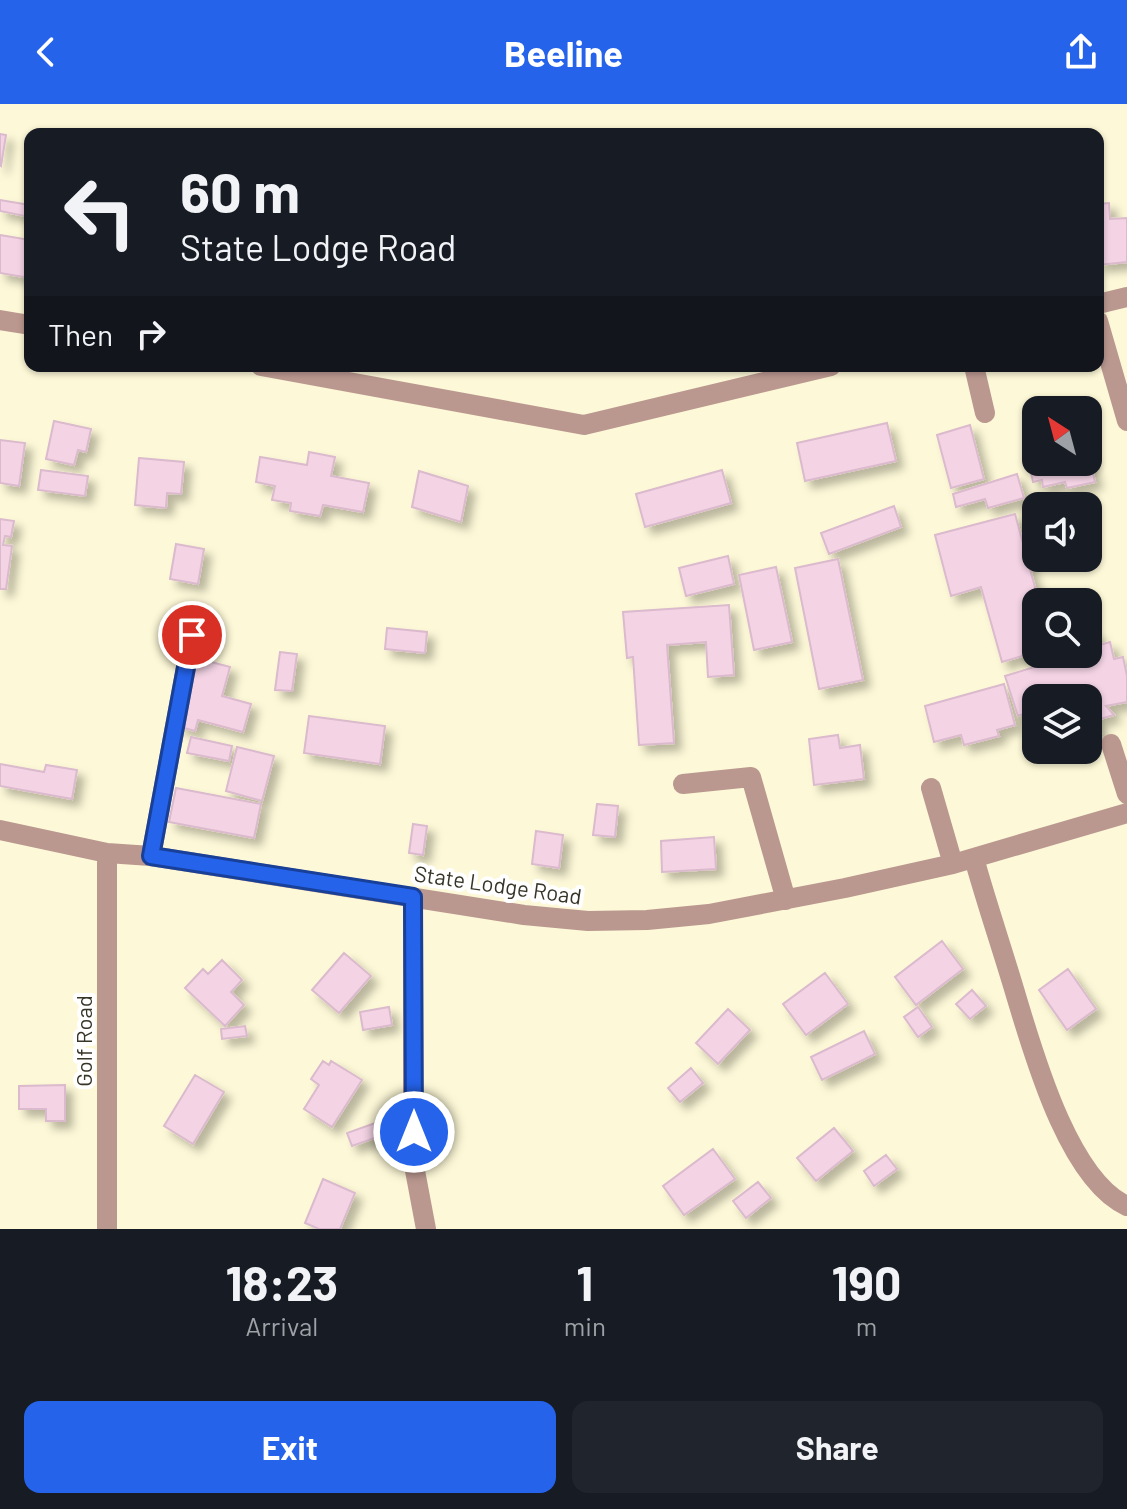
<!DOCTYPE html>
<html lang="en">
<head>
<meta charset="utf-8">
<style>
  body { margin:0; font-family:Barlow,sans-serif; background:#20242c; color:#f1f3f6; height:100vh; display:flex; flex-direction:column; font-size:30px; white-space:nowrap }
  * { box-sizing:border-box; margin:0 }
  p { font-size:26px; color:#9ea1a6 }
  .icon { flex:none; width:44px; height:44px; fill:none; stroke:currentColor; stroke-width:2; stroke-linecap:round; stroke-linejoin:round }
  .map { position:relative; height:1125px; overflow:hidden }
  .side { display:flex; flex-direction:column; background:#171b24; flex:1 }
  .side>* { flex:none }
  .hud { position:absolute; left:24px; top:24px; width:1080px; height:244px; border-radius:16px; box-shadow:0 2px 6px #0004; background:#171b24; color:#f1f3f6; overflow:hidden }
  .needle { width:52px; rotate:324deg }
  .buttons { position:absolute; left:1022px; top:292px; display:grid; gap:16px }
  .buttons a { display:grid; place-items:center; width:80px; height:80px; border-radius:16px; background:#171b24; box-shadow:0 2px 6px #0004; font-size:40px }
  .pin { position:absolute; display:grid; place-items:center; width:68px; height:68px; color:#fff; margin:-34px; border:4px solid #fff; border-radius:50%; box-shadow:0 2px 8px #0007 }
  .me { position:absolute; width:88px; margin:-44px; rotate:0deg; stroke-linejoin:round; filter:drop-shadow(0 0 6px #0008) }
  .turn { display:flex; align-items:center; gap:28px; height:168px; padding:0 24px; font-size:36px }
  .turn .icon { width:104px; height:104px; stroke-width:2.5 }
  .turn b { display:block; font-size:56px; line-height:68px }
  .then { display:flex; align-items:center; height:76px; padding:0 24px; background:#0003; gap:16px; font-size:30px }
  .eta { display:flex; justify-content:space-evenly; align-items:center; height:136px; text-align:center }
  .eta b { font-size:48px; font-weight:700; line-height:56px }
  .button { display:flex; gap:16px; margin-top:auto; padding:16px 24px }
  .button a { flex:1; height:92px; border-radius:16px; background:#2563eb; color:#fff; font-size:32px; font-weight:700; line-height:92px; text-align:center }
  .button a+a { background:#20242c; color:#f1f3f6 }
  header { display:flex; justify-content:space-between; align-items:center; height:104px; padding:0 24px; background:#2563eb; color:#fff; font-size:36px; font-weight:700 }
  .map>svg:first-child { display:block }
  .building { fill:#f3d3e4; stroke:#dabacc; stroke-width:2; filter:url(#shadow) }
  .lines { fill:none; stroke-linecap:round; stroke-linejoin:round }
  .minor { stroke:#ba9890; stroke-width:20 }
  .route-casing { stroke:#184099; stroke-width:20 }
  .route { stroke:#2563eb; stroke-width:14 }
  .labels { text-anchor:middle; dominant-baseline:central; stroke-width:8; stroke-linejoin:round; paint-order:stroke }
  .street-label { font-size:22px; fill:#373528; stroke:#fff }
</style>
</head>
<body>
<header><svg class="icon" aria-label="back" viewBox="0 0 24 24"><path d="M15 5l-7 7 7 7"/></svg>Beeline<svg class="icon" aria-label="share" viewBox="0 0 24 24"><path d="M12 15V3M7 8l5-5 5 5M5 13v7h14v-7"/></svg></header>
<div class="map">
<svg width="1127" height="1125" viewBox="0 0 1127 1125">
  <defs>
    <filter id="shadow"><feDropShadow dx="7" dy="7" stdDeviation="4" flood-color="#0004"/></filter>
  </defs>
  <rect width="100%" height="100%" fill="#fdf8d7"/>
  <path class="building" d="M 0,30 L 6,31 L 1,62 L 0,61 Z
    M 0,96 L 30,101 L 30,113 L 0,107 Z
    M 1109,99 L 1110,115 L 1127,114 L 1127,158 L 1098,161 L 1098,100 Z
    M 0,131 L 30,136 L 30,174 L 0,169 Z
    M 54,317 L 91,325 L 86,348 L 78,346 L 74,361 L 46,355 Z
    M 1036,317 L 1036,358 L 1088,358 L 1088,347 L 1095,378 L 1067,384 L 1065,378 L 1043,383 L 1042,376 L 1033,378 L 1027,350 L 1034,346 L 1028,319 Z
    M 887,319 L 896,357 L 805,377 L 797,339 Z
    M 970,321 L 984,375 L 951,384 L 937,331 Z
    M 0,336 L 25,339 L 19,382 L 0,379 Z
    M 309,348 L 335,353 L 331,372 L 369,379 L 363,408 L 323,401 L 320,412 L 290,407 L 291,399 L 272,396 L 275,382 L 256,378 L 260,353 L 307,361 Z
    M 139,354 L 184,358 L 181,390 L 167,389 L 166,404 L 135,401 Z
    M 41,366 L 88,372 L 85,392 L 38,386 Z
    M 722,366 L 731,399 L 645,423 L 636,390 Z
    M 419,367 L 468,382 L 461,418 L 412,403 Z
    M 1017,370 L 1024,394 L 988,404 L 985,395 L 956,403 L 953,390 Z
    M 894,402 L 901,423 L 829,450 L 821,429 Z
    M 1015,410 L 1039,498 L 1036,548 L 1002,558 L 981,483 L 951,492 L 935,431 Z
    M 0,415 L 14,417 L 11,433 L 5,432 L 3,441 L 12,442 L 6,485 L 0,485 Z
    M 176,440 L 204,445 L 198,480 L 170,475 Z
    M 728,452 L 734,480 L 686,492 L 679,464 Z
    M 838,455 L 863,576 L 819,585 L 795,464 Z
    M 776,463 L 792,538 L 754,546 L 739,471 Z
    M 729,501 L 734,571 L 708,573 L 706,538 L 667,541 L 674,639 L 639,641 L 633,553 L 627,554 L 623,508 Z
    M 387,524 L 427,528 L 425,549 L 385,545 Z
    M 1097,528 L 1100,541 L 1110,538 L 1114,555 L 1123,553 L 1127,572 L 1127,598 L 1106,602 L 1114,611 L 1097,616 L 1101,629 L 1088,633 L 1088,594 L 1036,594 L 1036,615 L 1032,617 L 1029,608 L 1018,612 L 1005,572 L 1041,561 L 1042,550 L 1088,550 L 1088,530 Z
    M 280,548 L 297,550 L 292,587 L 275,586 Z
    M 196,554 L 230,563 L 222,592 L 251,600 L 243,628 L 198,616 L 195,627 L 177,622 Z
    M 1004,580 L 1015,621 L 997,626 L 999,632 L 964,641 L 961,631 L 934,638 L 925,602 Z
    M 309,612 L 385,622 L 380,660 L 304,649 Z
    M 838,631 L 840,644 L 860,641 L 864,675 L 814,681 L 809,635 Z
    M 191,633 L 232,642 L 229,657 L 187,649 Z
    M 237,643 L 274,652 L 262,697 L 226,687 Z
    M 0,660 L 44,668 L 46,661 L 77,666 L 72,695 L 0,682 Z
    M 176,684 L 261,700 L 254,734 L 169,718 Z
    M 597,700 L 618,702 L 615,733 L 593,731 Z
    M 413,720 L 427,722 L 423,751 L 409,749 Z
    M 536,727 L 563,731 L 559,764 L 532,760 Z
    M 714,733 L 716,765 L 662,768 L 661,737 Z
    M 942,837 L 963,865 L 916,901 L 895,873 Z
    M 344,849 L 371,872 L 339,909 L 312,886 Z
    M 222,856 L 242,876 L 231,888 L 244,901 L 225,922 L 185,884 L 203,865 L 208,870 Z
    M 1068,865 L 1096,905 L 1067,926 L 1039,886 Z
    M 825,869 L 848,900 L 806,931 L 783,900 Z
    M 972,886 L 986,902 L 970,915 L 956,900 Z
    M 389,903 L 392,921 L 363,926 L 360,908 Z
    M 918,903 L 932,923 L 918,933 L 904,913 Z
    M 728,905 L 750,926 L 718,960 L 696,939 Z
    M 245,922 L 247,932 L 222,935 L 221,925 Z
    M 864,927 L 875,950 L 822,976 L 811,953 Z
    M 323,957 L 329,961 L 331,957 L 362,976 L 332,1023 L 304,1005 L 319,981 L 311,975 Z
    M 691,964 L 703,979 L 680,998 L 668,984 Z
    M 195,971 L 224,988 L 193,1040 L 164,1022 Z
    M 65,981 L 65,1017 L 46,1017 L 46,1005 L 19,1005 L 19,982 Z
    M 378,1018 L 383,1031 L 352,1042 L 347,1029 Z
    M 834,1024 L 853,1047 L 816,1077 L 797,1054 Z
    M 713,1045 L 735,1075 L 684,1111 L 663,1082 Z
    M 886,1051 L 897,1065 L 874,1082 L 864,1067 Z
    M 323,1075 L 355,1089 L 340,1125 L 319,1125 L 305,1119 Z
    M 758,1078 L 771,1094 L 746,1114 L 733,1097 Z"/>
  <g class="lines">
    <path class="minor" d="M 1098,200 L 1127,193
      M 0,216 L 30,221
      M 1098,217 L 1127,317
      M 261,262 L 584,321 L 831,262
      M 974,262 L 985,309
      M 1111,640 L 1127,690
      M 683,680 L 751,673 L 786,796
      M 931,684 L 953,760
      M 0,726 L 107,749 L 151,752 L 524,811 L 588,817 L 647,816 L 709,810 L 845,784 L 953,760 L 1127,709
      M 151,752 L 192,531
      M 974,754 C 987,801 1003,847 1017,895 C 1034,951 1069,1076 1127,1102
      M 413,793 L 413,1056 L 426,1125
      M 107,1125 L 107,749"/>
  </g>
  <g class="lines">
    <g class="route-casing">
      <path id="route" d="M 192,531 L 151,752 L 413,793 L 414,1028"/>
    </g>
    <use href="#route" class="route"/>
  </g>
  <g class="labels">
    <g class="street-label">
      <text transform="translate(498 780) rotate(8)">State Lodge Road</text>
      <text transform="translate(83 937) rotate(-90)">Golf Road</text>
    </g>
  </g>
</svg>
<div class="buttons">
<a><svg class="needle" viewBox="-14 -14 28 28"><path d="M0-13l5 13h-10z" fill="#e53935"/><path d="M0 13l5-13h-10z" fill="#9ea1a6"/></svg></a>
<a><svg class="icon" aria-label="sound" viewBox="0 0 24 24"><path d="M4 9h4l5-4v14l-5-4H4zM17 9q2 3 0 6"/></svg></a>
<a><svg class="icon" aria-label="search" viewBox="0 0 24 24"><circle cx="10" cy="10" r="6"/><path d="M15 15l6 6"/></svg></a>
<a><svg class="icon" aria-label="layers" viewBox="0 0 24 24"><path d="M12 4l9 5-9 5-9-5zM3 14l9 5 9-5"/></svg></a>
</div>
<div class="pin" style="left:192px;top:531px;background:#d93025"><svg class="icon" aria-label="arrive" viewBox="0 0 24 24"><path d="M6 21V4h12l-3 4 3 4H6"/></svg></div>
<svg class="me" style="left:414px;top:1028px" viewBox="-20 -20 40 40"><circle r="17" fill="#2563eb" stroke="#fff" stroke-width="3"/><path d="M0-11L8 9 0 5-8 9z" fill="#fff"/></svg>
<div class="hud">
<div class="turn"><svg class="icon" aria-label="left" viewBox="0 0 24 24"><path d="M17 20v-9H6M10 6l-5 5 5 5"/></svg><div><b>60 m</b>State Lodge Road</div></div>
<div class="then">Then<svg class="icon" aria-label="right" viewBox="0 0 24 24"><path d="M7 20v-9h11M14 6l5 5-5 5"/></svg></div>
</div>
</div>
<section class="side">
<div class="eta">
<div><b>18:23</b><p>Arrival</p></div>
<div><b>1</b><p>min</p></div>
<div><b>190</b><p>m</p></div>
</div>
<div class="button"><a>Exit</a><a>Share</a></div>
</section>
</body>
</html>
